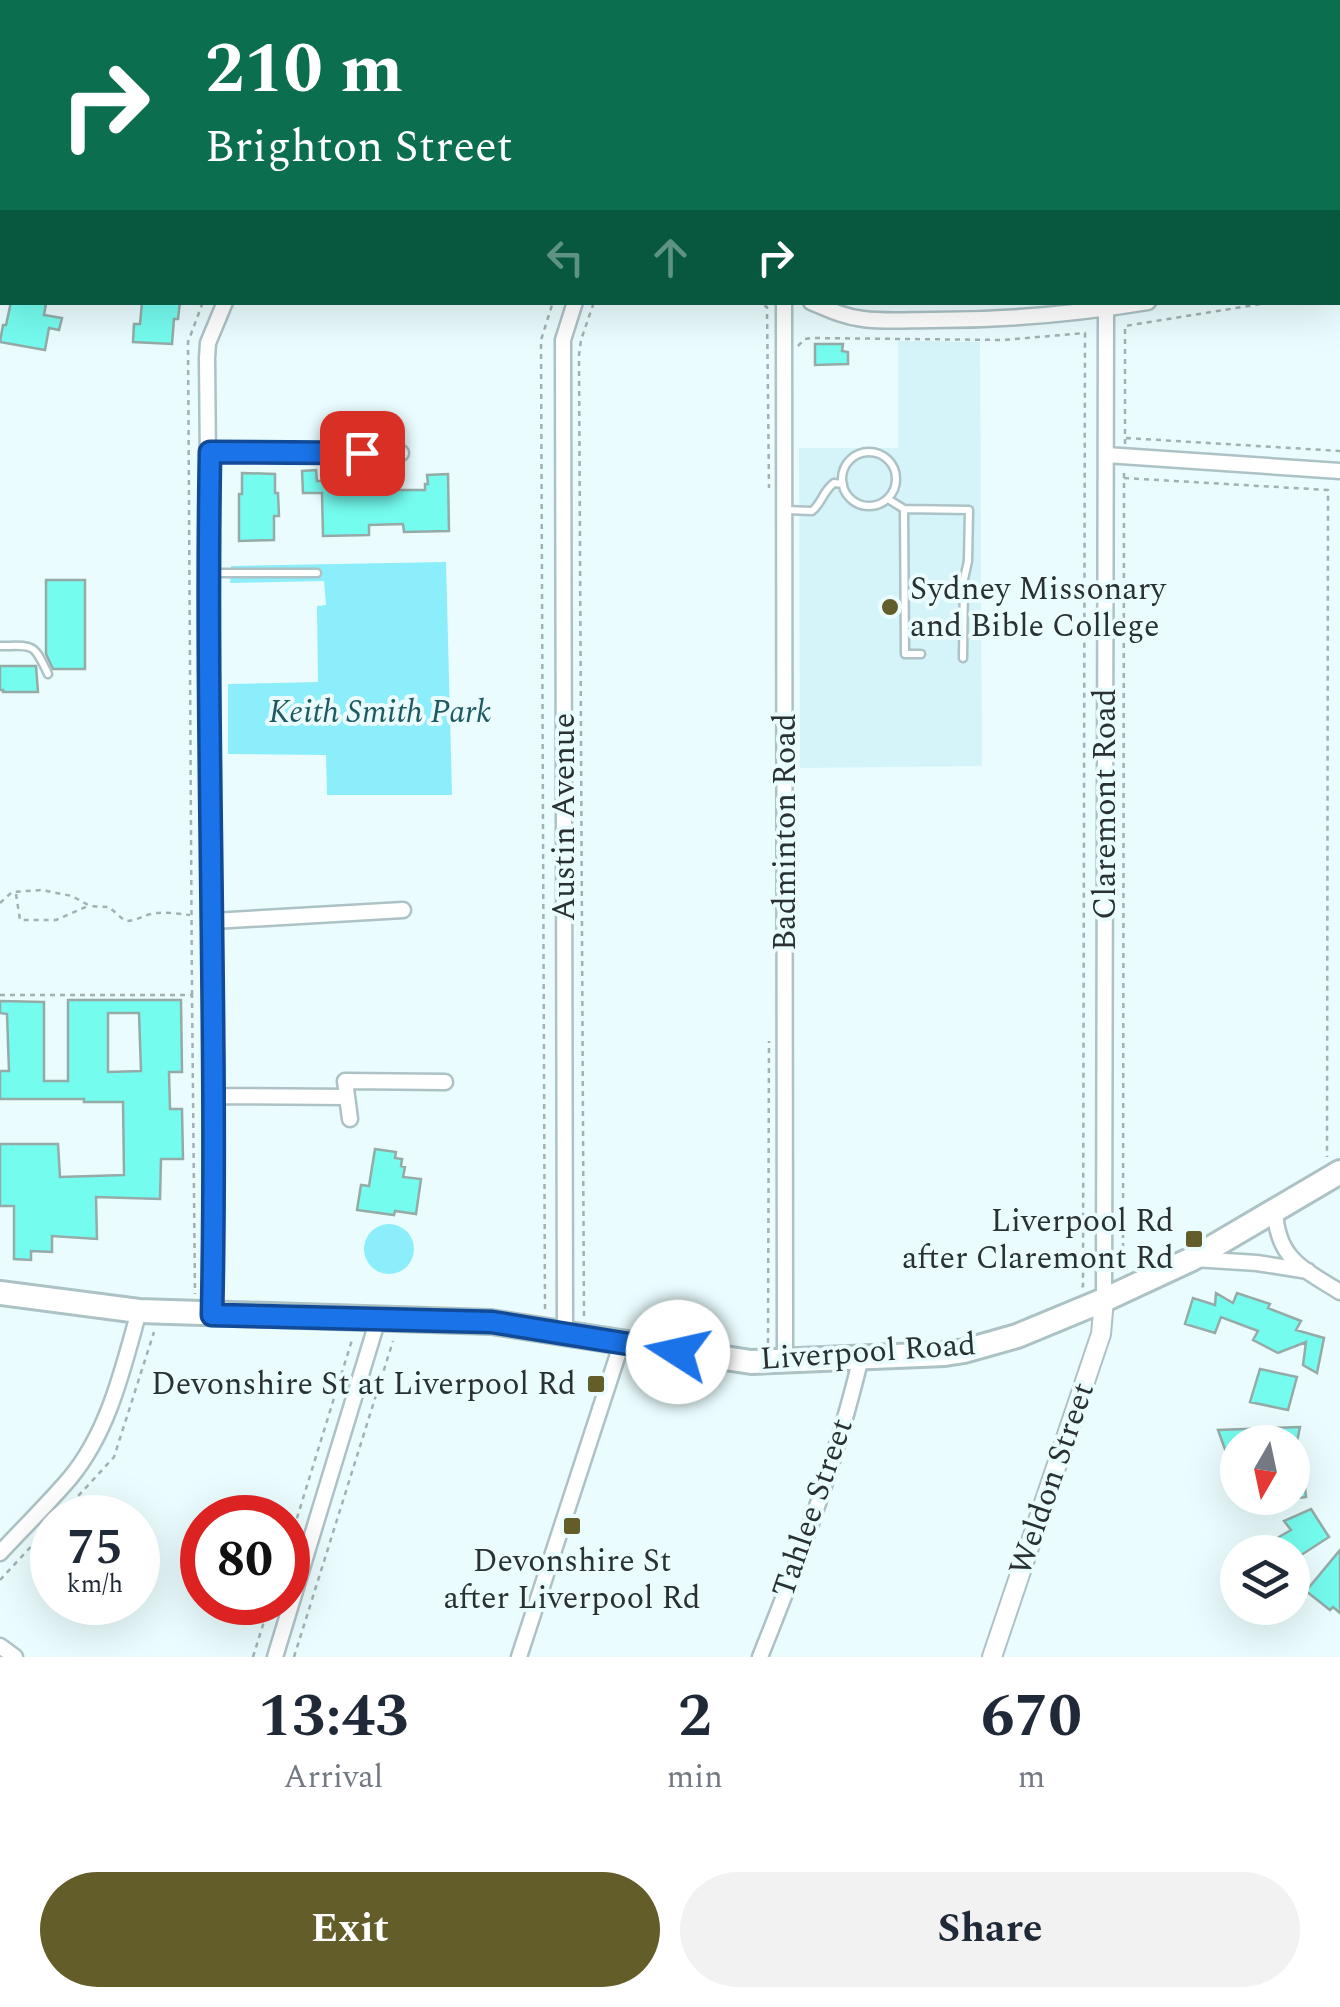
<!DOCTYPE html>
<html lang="en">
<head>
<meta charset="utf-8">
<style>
  body { margin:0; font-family:Spectral,serif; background:#f2f2f3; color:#1f2937; height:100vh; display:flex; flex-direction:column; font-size:38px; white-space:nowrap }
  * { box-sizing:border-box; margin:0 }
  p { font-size:32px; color:#747a83 }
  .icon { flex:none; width:55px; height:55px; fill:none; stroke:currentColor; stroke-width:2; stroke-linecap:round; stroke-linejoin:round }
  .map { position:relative; height:1657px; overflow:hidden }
  .sheet { display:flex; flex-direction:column; background:#fff; flex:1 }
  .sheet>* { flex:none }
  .banner { position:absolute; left:0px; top:0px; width:1340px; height:305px; box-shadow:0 10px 40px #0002; background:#0b6e4f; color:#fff; overflow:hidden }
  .needle { width:65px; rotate:189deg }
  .buttons { position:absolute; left:1220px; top:1425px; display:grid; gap:20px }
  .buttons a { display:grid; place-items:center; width:90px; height:90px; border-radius:50%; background:#fff; box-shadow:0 10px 40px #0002; font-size:50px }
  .speed { position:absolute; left:30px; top:1495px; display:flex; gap:20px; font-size:50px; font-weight:700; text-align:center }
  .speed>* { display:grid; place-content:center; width:130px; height:130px; border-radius:50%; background:#fff; box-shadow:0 10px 40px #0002; line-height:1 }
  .speed small { font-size:25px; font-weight:400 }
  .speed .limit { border:15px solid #d22; background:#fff; color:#111 }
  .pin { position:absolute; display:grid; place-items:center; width:85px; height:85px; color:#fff; margin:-42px; border-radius:20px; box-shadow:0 5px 15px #0006 }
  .me { position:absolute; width:110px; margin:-55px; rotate:280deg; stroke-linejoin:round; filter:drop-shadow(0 0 8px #0008) }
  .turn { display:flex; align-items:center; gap:35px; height:210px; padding:0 40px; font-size:45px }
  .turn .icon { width:130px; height:130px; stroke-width:2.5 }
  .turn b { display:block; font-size:70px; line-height:85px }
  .lanes { display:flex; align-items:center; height:95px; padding:0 40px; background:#0003; justify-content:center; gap:50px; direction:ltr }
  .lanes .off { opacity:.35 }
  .eta { display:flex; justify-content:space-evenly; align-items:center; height:170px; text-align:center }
  .eta b { font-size:60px; font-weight:700; line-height:70px }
  .primary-button { display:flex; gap:20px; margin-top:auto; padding:20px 40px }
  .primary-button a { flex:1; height:115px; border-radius:60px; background:#625d29; color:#fff; font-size:40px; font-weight:700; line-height:115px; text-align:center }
  .primary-button a+a { background:#f2f2f3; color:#1f2937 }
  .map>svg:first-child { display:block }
  .built { fill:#d4f4f9 }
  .green { fill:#8cedfb }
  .building { fill:#74fcef; stroke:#95aba8; stroke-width:2.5; fill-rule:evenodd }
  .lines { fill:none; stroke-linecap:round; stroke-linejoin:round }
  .service-casing { stroke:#acc2c5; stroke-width:11 }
  .minor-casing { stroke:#acc2c5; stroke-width:19 }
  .tertiary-casing { stroke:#acc2c5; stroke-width:22 }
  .trunk-casing { stroke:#acc2c5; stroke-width:28 }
  .path { stroke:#a2b1b2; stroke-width:2.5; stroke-dasharray:5 5; stroke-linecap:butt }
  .service { stroke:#fff; stroke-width:6 }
  .minor { stroke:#fff; stroke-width:14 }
  .tertiary { stroke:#fff; stroke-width:18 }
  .trunk { stroke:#fff; stroke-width:22 }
  .route-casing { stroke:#114b97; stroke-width:25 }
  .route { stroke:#1a73e8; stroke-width:18 }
  .poi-dot { fill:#625d29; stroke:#eafcfe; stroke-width:4 }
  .labels { text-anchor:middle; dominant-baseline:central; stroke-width:8; stroke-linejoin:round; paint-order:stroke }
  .poi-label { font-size:32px; fill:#293132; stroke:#eafcfe; text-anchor:end }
  .park-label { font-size:32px; font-style:italic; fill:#1f5961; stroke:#eafcfe }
  .street-label { font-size:32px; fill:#293132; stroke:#eafcfe }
</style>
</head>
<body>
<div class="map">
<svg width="1340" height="1657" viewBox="0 0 1340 1657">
  <rect width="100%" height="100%" fill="#eafcfe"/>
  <path class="built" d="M 898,341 L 980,342 L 982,766 L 800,768 L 799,448 L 898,448 Z"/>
  <path class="green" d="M 446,562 L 452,795 L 327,795 L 326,755 L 228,754 L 228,684 L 318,682 L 317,606 L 326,605 L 324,581 L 230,583 L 231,566 Z
    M364 1249a25 25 0 1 1 50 0a25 25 0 1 1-50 0Z"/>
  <path class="building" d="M 11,302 L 46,304 L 44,315 L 62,318 L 59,330 L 49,328 L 45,350 L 0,342 L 3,325 L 6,325 Z
    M 142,302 L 180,302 L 178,319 L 174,319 L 172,344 L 133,342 L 134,324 L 140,324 Z
    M 815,344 L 843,344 L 842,351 L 848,352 L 848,364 L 815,365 Z
    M 316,470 L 317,481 L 368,481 L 368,485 L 389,485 L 389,490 L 425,490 L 425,484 L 428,484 L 427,475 L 448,474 L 449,531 L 404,532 L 403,524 L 369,525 L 369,535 L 323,536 L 322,493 L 303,493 L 302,471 Z
    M 242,473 L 275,474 L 275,493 L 278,493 L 279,516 L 274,516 L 274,540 L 239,541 L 239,494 L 242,494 Z
    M 46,580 L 85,580 L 85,669 L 53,669 L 46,654 Z
    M 0,666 L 36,666 L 38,692 L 3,692 L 3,690 L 0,690 Z
    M 68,1000 L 181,1000 L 182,1072 L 169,1072 L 170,1109 L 182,1109 L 183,1159 L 161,1159 L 160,1199 L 96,1197 L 97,1239 L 52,1236 L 52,1252 L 31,1251 L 31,1260 L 14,1259 L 14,1206 L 0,1206 L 0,1144 L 58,1144 L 60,1177 L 124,1175 L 123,1102 L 84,1102 L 84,1099 L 0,1099 L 0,1071 L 9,1071 L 7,1014 L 0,1013 L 0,1001 L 44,1002 L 44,1081 L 68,1081 ZM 108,1013 L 139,1013 L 141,1071 L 108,1072 Z
    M 375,1149 L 396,1152 L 395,1158 L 402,1159 L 401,1166 L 405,1167 L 403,1177 L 421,1179 L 416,1214 L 395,1211 L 394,1215 L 357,1210 L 361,1185 L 369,1186 Z
    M 1216,1293 L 1233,1303 L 1237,1293 L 1270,1304 L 1268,1308 L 1301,1321 L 1296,1330 L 1324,1338 L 1317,1373 L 1303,1365 L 1306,1342 L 1278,1353 L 1253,1340 L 1258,1331 L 1221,1317 L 1215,1333 L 1185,1324 L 1193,1298 L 1215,1305 Z
    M 1260,1369 L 1297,1377 L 1288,1410 L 1250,1402 Z
    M 1300,1427 L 1297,1442 L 1238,1442 L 1236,1480 L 1218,1430 Z
    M 1303,1469 L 1306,1497 L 1292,1499 L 1292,1470 Z
    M 1311,1509 L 1329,1537 L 1292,1561 L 1292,1552 L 1253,1552 L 1291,1530 L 1284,1521 Z
    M 1340,1550 L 1340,1613 L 1333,1607 L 1330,1610 L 1306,1591 Z"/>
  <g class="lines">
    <g class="service-casing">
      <path id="service" d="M842 479a27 27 0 1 1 54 0a27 27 0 1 1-54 0Z
        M 888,499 L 904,509 L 905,654 L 921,654
        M 904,509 L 969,510 L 968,561 L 964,579 L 963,658
        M 786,510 L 812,511 C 822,503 823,491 834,483 L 843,484
        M 209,573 L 317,573
        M 0,646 C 34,646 33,642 48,674"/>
    </g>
    <g class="minor-casing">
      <path id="minor" d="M 344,2 L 345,0
        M 582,2 L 583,0
        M 820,2 L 821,0
        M 1048,2 L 1048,0
        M 1279,2 L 1280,0
        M 0,97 L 2,98
        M 1338,289 L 1340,289
        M 784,302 L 785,1361
        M 811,302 C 828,309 844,317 863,319 C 885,322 909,320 932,320 C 1005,320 1076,314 1148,302
        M 210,452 L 401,453
        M 1106,455 L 1340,471
        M 213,921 L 403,910
        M 214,1096 L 347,1097
        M 350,1119 L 345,1081 L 445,1082
        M 1275,1210 C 1277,1259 1302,1268 1340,1292
        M 1194,1259 L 1257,1263 L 1308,1271
        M 1104,1300 L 1106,309
        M 212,1315 L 214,1096 L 207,358 L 208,343 L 225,302
        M 565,1333 L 563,340 L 575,302
        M 0,1553 C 23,1528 48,1504 70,1478 C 109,1431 123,1368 139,1311
        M 0,1646 L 15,1657
        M 275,1657 L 378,1319
        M 519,1657 L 622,1342
        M 760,1657 C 799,1560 837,1459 861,1357"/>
    </g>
    <g class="tertiary-casing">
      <path id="tertiary" d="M 79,2 L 80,0
        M 0,247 L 2,239
        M 992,1657 L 1101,1334 L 1104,1300"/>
    </g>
    <g class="trunk-casing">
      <path id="trunk" d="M 0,1293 L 139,1311 L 491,1322 L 751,1362 L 945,1354 L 964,1351 L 1017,1336 L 1104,1300 L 1192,1259 L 1340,1172"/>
    </g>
    <path class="path" d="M 365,2 L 366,0
      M 562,2 L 562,0
      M 603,2 L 604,0
      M 793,2 L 794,0
      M 0,201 L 2,193
      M 0,299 L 2,290
      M 755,302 L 767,307 L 769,488
      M 798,346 L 805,339 L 811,338 L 1003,340 L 1085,333 L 1083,1286 L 1080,1289
      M 1126,438 L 1340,451
      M 1125,444 L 1125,326 L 1273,302
      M 1124,478 L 1328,490 L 1327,1157
      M 16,894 L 20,920 L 56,920 L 88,906
      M 0,903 L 12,892 L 42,890 L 72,896 L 90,906 L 109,907 L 125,921 C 137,921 141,916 151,914 C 163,911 178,914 190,915
      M 0,995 L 192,995 L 195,1294
      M 192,995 L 188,342 L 203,302
      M 1123,1268 L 1124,472
      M 545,1309 L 541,340 L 553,302
      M 584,1316 L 579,355 L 581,340 L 594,302
      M 768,1343 L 769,1041
      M 58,1518 L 114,1457 L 154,1332
      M 288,1547 L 352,1340
      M 0,1580 L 52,1524
      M 253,1657 L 270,1602
      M 294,1657 L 393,1341"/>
    <use href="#service" class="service"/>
    <use href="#minor" class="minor"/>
    <use href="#tertiary" class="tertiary"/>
    <use href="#trunk" class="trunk"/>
  </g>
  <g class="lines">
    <g class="route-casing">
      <path id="route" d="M 362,453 L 210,452 C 205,739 218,1027 212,1315 L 492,1322 L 678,1352"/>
    </g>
    <use href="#route" class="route"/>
  </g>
  <g class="poi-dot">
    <circle cx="890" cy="607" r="10"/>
    <rect x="1184" y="1229" width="20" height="20" rx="5"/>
    <rect x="586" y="1374" width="20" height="20" rx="5"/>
    <rect x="562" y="1516" width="20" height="20" rx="5"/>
  </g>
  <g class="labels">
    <g class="poi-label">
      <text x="910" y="589" text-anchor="start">Sydney Missonary<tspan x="910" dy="37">and Bible College</tspan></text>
      <text x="1174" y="1221">Liverpool Rd<tspan x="1174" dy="37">after Claremont Rd</tspan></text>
      <text x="576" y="1384">Devonshire St at Liverpool Rd</text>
      <text x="572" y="1561" text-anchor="middle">Devonshire St<tspan x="572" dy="37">after Liverpool Rd</tspan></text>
    </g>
    <g class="park-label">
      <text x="380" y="712">Keith Smith Park</text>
    </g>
    <g class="street-label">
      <text transform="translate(1105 804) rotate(-90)">Claremont Road</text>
      <text transform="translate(564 817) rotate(-90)">Austin Avenue</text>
      <text transform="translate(785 832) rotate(-90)">Badminton Road</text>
      <text transform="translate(868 1352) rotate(-4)">Liverpool Road</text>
      <text transform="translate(1052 1479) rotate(-71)">Weldon Street</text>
      <text transform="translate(813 1508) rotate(-71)">Tahlee Street</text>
    </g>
  </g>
</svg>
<div class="buttons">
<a><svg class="needle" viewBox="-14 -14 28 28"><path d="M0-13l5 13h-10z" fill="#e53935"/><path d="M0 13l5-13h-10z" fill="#747a83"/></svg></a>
<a><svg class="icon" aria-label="layers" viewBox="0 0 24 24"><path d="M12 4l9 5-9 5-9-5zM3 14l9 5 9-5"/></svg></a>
</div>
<div class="speed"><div>75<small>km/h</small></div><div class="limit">80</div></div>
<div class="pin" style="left:362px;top:453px;background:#d93025"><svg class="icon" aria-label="arrive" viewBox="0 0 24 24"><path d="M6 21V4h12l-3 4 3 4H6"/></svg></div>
<svg class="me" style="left:678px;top:1352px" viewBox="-20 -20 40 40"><circle r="19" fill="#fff"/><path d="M0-13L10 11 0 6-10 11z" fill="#1a73e8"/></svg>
<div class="banner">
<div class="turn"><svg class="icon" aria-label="right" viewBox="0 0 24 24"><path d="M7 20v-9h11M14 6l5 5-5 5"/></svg><div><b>210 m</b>Brighton Street</div></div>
<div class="lanes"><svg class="icon off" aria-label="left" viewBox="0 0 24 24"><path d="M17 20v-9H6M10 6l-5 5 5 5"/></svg><svg class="icon off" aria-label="ahead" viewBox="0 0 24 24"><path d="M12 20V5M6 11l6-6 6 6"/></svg><svg class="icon" aria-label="right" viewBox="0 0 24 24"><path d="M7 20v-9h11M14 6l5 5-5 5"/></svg></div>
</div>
</div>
<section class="sheet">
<div class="eta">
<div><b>13:43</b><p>Arrival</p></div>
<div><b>2</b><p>min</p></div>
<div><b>670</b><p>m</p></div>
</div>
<div class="primary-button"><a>Exit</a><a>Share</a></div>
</section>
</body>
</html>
